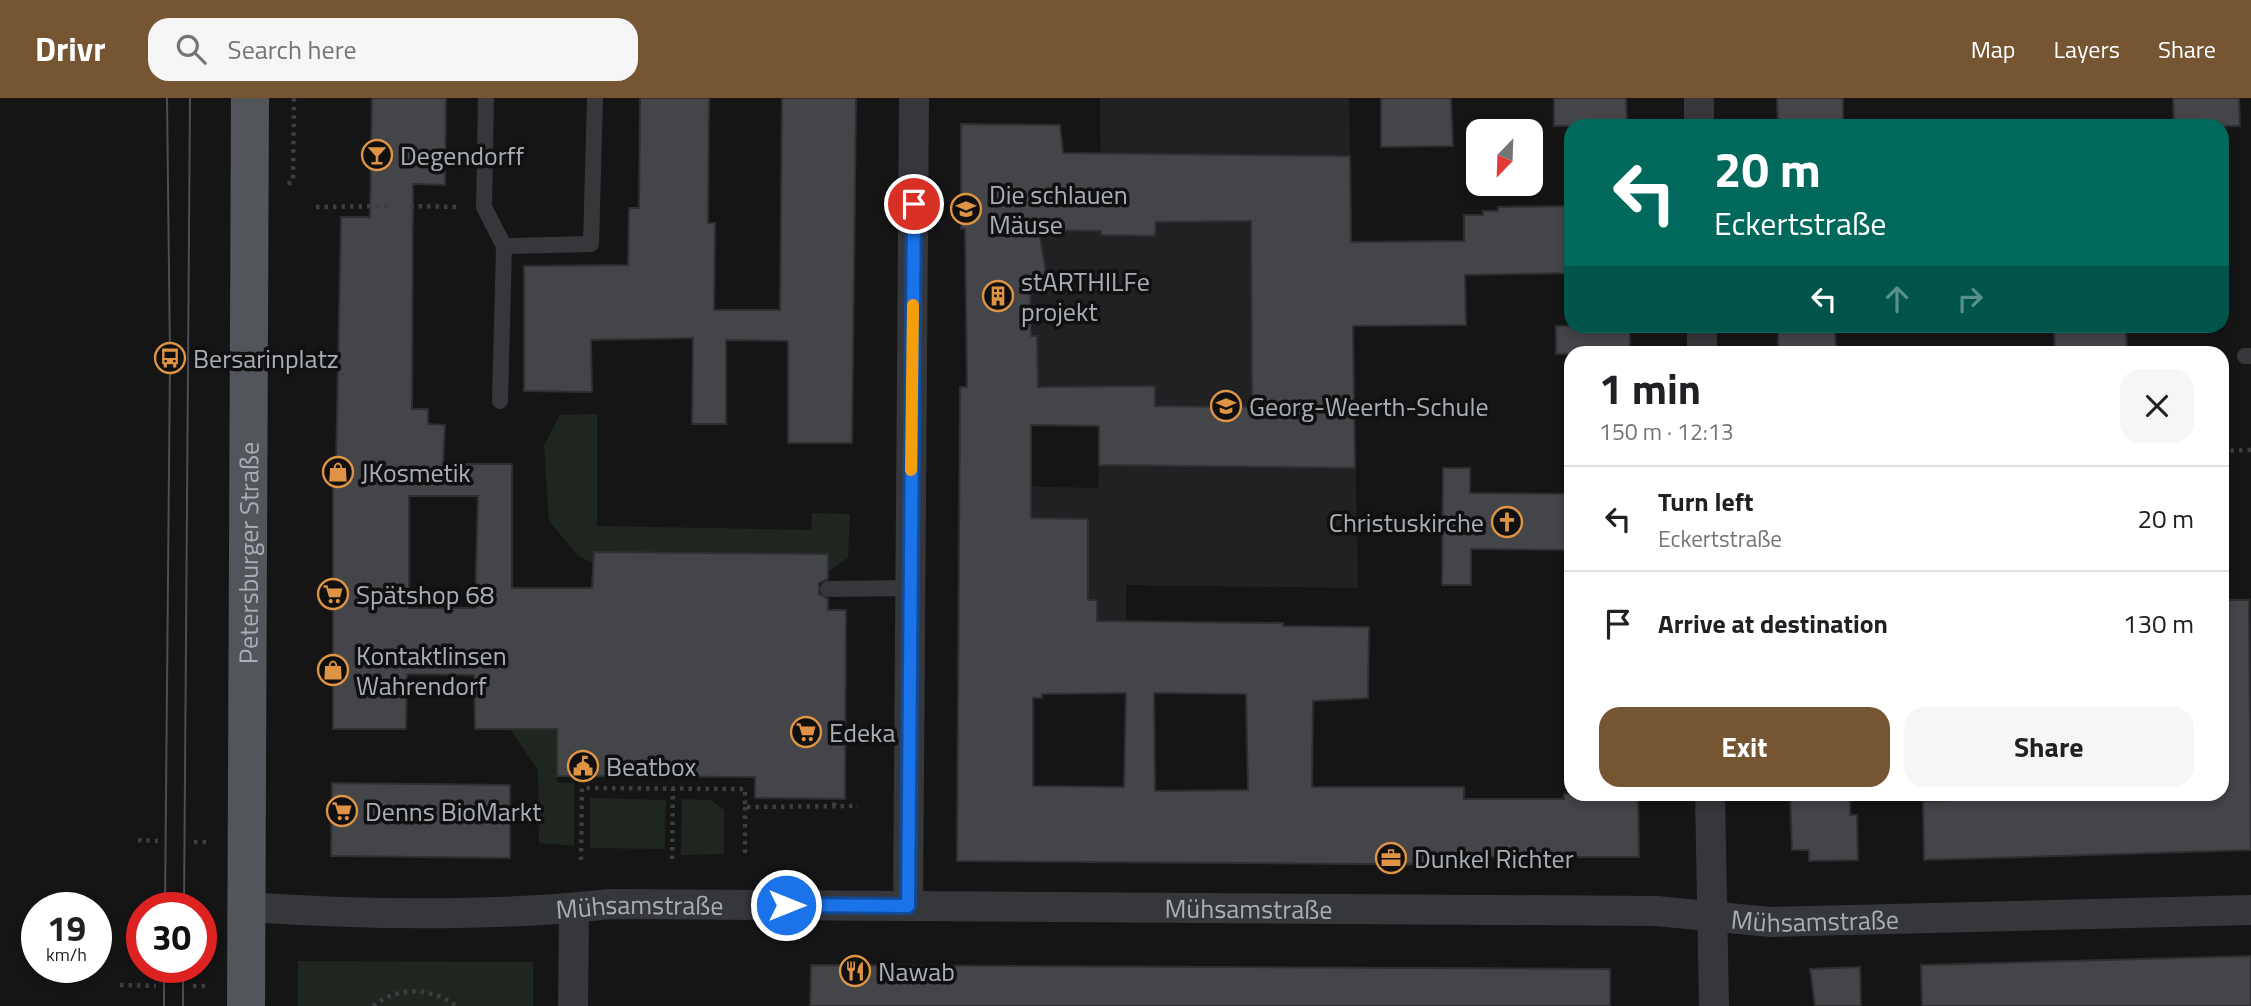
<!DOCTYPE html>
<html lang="en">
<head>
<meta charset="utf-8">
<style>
  body { margin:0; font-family:"Titillium Web",sans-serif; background:#f6f6f6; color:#202124; height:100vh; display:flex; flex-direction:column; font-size:26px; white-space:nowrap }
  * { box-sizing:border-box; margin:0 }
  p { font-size:23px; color:#757577 }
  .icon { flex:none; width:38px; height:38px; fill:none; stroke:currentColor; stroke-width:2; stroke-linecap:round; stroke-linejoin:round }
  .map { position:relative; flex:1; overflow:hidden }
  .side { position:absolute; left:1564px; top:248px; width:665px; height:455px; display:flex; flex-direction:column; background:#fff; border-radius:21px; box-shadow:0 4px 10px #0003 }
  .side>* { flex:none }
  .banner { position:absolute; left:1564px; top:21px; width:665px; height:214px; border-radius:21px; box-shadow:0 4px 10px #0003; background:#00695c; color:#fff; overflow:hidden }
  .needle { width:46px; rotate:203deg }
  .buttons { position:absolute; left:1466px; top:21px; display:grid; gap:14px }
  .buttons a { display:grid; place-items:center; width:77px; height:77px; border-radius:14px; background:#fff; box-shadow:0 4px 10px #0003; font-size:35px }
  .speed { position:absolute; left:21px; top:794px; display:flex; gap:14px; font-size:35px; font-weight:700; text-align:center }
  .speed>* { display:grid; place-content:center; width:91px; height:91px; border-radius:50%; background:#fff; box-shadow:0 4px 10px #0003; line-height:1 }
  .speed small { font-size:18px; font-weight:400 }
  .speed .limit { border:10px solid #d22; background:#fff; color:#111 }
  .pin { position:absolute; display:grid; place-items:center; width:60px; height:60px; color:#fff; margin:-30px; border:4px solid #fff; border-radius:50%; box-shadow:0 2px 7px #0007 }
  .me { position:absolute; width:77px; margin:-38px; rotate:90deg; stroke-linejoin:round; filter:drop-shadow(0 0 5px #0008) }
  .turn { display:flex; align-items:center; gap:24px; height:147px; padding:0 35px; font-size:32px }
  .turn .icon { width:91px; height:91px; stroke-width:2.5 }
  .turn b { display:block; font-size:49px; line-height:60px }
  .lanes { display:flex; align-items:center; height:66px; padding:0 35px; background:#0003; justify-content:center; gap:35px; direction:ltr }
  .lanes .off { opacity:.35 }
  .round { display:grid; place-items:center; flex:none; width:74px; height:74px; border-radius:21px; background:#f6f6f6 }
  .overview { display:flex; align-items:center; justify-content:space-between; height:119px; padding:0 35px }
  h1 { font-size:42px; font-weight:700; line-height:52px }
  .button { display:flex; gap:14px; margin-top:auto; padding:14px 35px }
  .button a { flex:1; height:80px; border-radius:21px; background:#755532; color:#fff; font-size:28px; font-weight:700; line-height:80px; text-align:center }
  .button a+a { background:#f6f6f6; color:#202124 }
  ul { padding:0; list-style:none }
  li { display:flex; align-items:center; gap:21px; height:105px; padding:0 35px; border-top:2px solid #e0e0e0 }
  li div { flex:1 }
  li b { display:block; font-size:26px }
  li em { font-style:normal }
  header { display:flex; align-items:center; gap:42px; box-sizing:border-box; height:98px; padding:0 35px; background:#755532; color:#fff }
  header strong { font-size:33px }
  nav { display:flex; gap:38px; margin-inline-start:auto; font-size:24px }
  .search { width:490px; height:63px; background:#f6f6f6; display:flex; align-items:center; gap:18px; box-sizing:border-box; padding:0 24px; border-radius:21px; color:#757577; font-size:26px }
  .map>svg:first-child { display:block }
  .built { fill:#212123 }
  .green { fill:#1f261f }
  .building { fill:#444549; stroke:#2f2f32; stroke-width:2; fill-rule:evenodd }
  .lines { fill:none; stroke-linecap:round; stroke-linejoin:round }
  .path { stroke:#3c3e42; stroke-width:4.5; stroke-dasharray:3.5 5; stroke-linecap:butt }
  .lane { stroke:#36373b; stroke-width:16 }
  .street { stroke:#36373b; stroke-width:30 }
  .primary { stroke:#525559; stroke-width:38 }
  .tram { stroke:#4b4e52; stroke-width:2 }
  .route-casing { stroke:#114b97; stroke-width:18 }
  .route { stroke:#1a73e8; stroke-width:12 }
  .slow { stroke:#f59e0b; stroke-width:12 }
  .labels { text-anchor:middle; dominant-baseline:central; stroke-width:7; stroke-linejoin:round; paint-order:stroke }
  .poi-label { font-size:26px; fill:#a8aeb5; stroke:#101011; text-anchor:start }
  .street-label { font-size:26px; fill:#a8aeb5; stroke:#101011 }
</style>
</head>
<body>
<header>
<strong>Drivr</strong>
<div class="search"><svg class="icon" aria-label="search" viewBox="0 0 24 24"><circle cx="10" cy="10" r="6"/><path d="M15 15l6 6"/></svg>Search here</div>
<nav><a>Map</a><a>Layers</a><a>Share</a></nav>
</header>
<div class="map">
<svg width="2251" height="908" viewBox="0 0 2251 908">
  <rect width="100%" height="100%" fill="#151516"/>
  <path class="built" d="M 1100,0 L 1349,0 L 1358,490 L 1126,487 L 1126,596 L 958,597 L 960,387 L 1098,390 L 1099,367 L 1098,290 L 967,289 L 965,131 L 1101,133 Z"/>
  <path class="green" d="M 597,316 L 597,428 L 811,432 L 812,415 L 850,416 L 848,460 L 828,474 L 827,456 L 594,454 L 593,465 L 578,458 L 549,423 L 544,347 L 560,317 Z
    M 557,511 L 557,684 L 574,685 L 574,748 L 539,745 L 538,672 L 510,631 L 512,543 Z
    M 590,700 L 666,702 L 665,751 L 590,750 Z
    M 682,701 L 711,702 L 724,712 L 724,756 L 681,757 Z
    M 298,863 L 533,864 L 533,908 L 298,908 Z"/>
  <path class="building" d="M 372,0 L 446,0 L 445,87 L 413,86 L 412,311 L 428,311 L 428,326 L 445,327 L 443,366 L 512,366 L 512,490 L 592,490 L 594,454 L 828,456 L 828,481 L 819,485 L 819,496 L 828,501 L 828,512 L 846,512 L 845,701 L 755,700 L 755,679 L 557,678 L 557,631 L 475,631 L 474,577 L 407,576 L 406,631 L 333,631 L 333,366 L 336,366 L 341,119 L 370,119 ZM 409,398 L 478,398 L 475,510 L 409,510 Z
    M 640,0 L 709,0 L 708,125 L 715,125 L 714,212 L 780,212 L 782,0 L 856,0 L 852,345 L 788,345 L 788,243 L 726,242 L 726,326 L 692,326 L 693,240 L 591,242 L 592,294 L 524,293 L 524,168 L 628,167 L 629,110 L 639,110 Z
    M 1381,0 L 1451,0 L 1453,48 L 1381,49 Z
    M 1554,0 L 1626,0 L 1627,28 L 1554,28 Z
    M 1777,0 L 1843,0 L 1843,28 L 1778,28 Z
    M 2173,0 L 2239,0 L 2240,28 L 2174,28 Z
    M 961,26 L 1060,27 L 1063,55 L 1350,58 L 1351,144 L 1464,143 L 1464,117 L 1483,117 L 1483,113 L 1498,113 L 1498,109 L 1572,108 L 1572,175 L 1465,177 L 1466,227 L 1353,228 L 1355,370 L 1099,367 L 1099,328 L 1031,327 L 1031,420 L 1088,421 L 1088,502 L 1097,502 L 1097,523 L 1283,525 L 1283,528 L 1369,529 L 1368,600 L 1313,603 L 1312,689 L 1464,689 L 1464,701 L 1564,701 L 1564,696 L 1638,696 L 1639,759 L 1489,759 L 1489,767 L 957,763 L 960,289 L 967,289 L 965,131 L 961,131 ZM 1251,123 L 1252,309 L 1155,308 L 1155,288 L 1038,289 L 1037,238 L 1031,238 L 1030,189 L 1047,181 L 1039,132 L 1101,133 L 1101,137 L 1155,138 L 1156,124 ZM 1126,595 L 1124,689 L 1033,688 L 1033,600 L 1042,600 L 1042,596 ZM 1154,595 L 1246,596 L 1248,692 L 1155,693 Z
    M 1556,228 L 1630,228 L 1630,256 L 1556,256 Z
    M 1778,228 L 1835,228 L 1836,256 L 1778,256 Z
    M 2054,228 L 2126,228 L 2127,256 L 2055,256 Z
    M 1443,370 L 1470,370 L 1470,395 L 1572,396 L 1572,452 L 1471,451 L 1471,487 L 1442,487 Z
    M 2222,502 L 2249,502 L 2251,752 L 1924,762 L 1923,703 L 2018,700 L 2018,696 L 2222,696 Z
    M 332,685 L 510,687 L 510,760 L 331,758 Z
    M 1790,696 L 1850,696 L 1850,717 L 1857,717 L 1858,762 L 1809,763 L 1809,752 L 1792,752 Z
    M 2251,858 L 2251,908 L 1922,908 L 1921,867 Z
    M 811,867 L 1610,871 L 1610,908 L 810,908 Z
    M 1860,869 L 1861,908 L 1815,908 L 1810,871 Z"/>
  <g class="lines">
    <path class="path" d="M 288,86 L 293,83 L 294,0
      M 410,108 L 458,109
      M 316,109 L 392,108
      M 2222,353 L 2251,352
      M 834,708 L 835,701
      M 745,709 L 745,760
      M 138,742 L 158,743
      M 194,744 L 208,744
      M 672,761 L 673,690
      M 581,762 L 582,690 L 745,691 L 745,709 L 858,708
      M 120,887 L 156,888
      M 193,888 L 210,888
      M 373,908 C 397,888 432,889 456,908"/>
    <path class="lane" d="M 486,0 L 484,109 L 504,148 L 500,303
      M 504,148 L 591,146 L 595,0
      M 2245,258 L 2251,258
      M 828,491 L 910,490"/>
    <g class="street">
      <path d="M 1699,0 L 1699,28"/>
      <path d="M 1702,228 L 1702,256"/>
      <path d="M 1710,696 L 1714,908"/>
      <path d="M 908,808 L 914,0"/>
      <path id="s1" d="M 246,809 C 365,817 492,819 611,806 L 1656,813 L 1771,824 L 2251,812"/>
      <path d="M 573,908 L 574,810"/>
    </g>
    <path class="primary" id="s2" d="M 246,908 L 250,0"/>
    <path class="tram" d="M 165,810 L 170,260 L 167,0
      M 184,810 L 190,0
      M 164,908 L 164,870
      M 183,908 L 183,870"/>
  </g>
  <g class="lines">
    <g class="route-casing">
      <path id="route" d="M 786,807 L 908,808 L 914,106"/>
    </g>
    <use href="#route" class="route"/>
    <path class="slow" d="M 911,372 L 913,207"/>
  </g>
  <defs>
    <g id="bar-ring" transform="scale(1.575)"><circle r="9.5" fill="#101011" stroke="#de9444" stroke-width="1.5"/><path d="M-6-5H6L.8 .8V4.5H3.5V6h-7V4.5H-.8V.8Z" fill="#de9444"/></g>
    <g id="school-ring" transform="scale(1.575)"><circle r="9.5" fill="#101011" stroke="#de9444" stroke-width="1.5"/><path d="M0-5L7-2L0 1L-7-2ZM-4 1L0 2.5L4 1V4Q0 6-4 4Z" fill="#de9444"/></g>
    <g id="building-ring" transform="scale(1.575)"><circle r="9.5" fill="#101011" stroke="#de9444" stroke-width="1.5"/><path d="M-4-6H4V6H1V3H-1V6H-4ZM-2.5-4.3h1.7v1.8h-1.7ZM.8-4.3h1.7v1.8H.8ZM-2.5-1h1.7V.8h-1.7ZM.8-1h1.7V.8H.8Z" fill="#de9444"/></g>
    <g id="bus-ring" transform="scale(1.575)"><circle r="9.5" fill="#101011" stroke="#de9444" stroke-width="1.5"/><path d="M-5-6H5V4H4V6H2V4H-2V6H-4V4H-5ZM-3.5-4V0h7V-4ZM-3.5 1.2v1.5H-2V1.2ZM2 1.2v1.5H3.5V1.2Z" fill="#de9444"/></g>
    <g id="shop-ring" transform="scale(1.575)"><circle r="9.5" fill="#101011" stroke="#de9444" stroke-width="1.5"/><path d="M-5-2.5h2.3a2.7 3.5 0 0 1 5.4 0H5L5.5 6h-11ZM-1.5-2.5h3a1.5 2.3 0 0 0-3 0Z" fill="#de9444"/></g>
    <g id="church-ring" transform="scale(1.575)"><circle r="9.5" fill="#101011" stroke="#de9444" stroke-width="1.5"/><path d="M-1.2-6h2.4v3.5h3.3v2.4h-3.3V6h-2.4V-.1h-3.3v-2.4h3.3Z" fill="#de9444"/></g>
    <g id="supermarket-ring" transform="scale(1.575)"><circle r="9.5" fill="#101011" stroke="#de9444" stroke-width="1.5"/><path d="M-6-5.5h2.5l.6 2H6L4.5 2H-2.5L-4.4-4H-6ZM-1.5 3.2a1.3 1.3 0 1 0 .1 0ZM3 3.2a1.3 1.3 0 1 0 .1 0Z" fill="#de9444"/></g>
    <g id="civic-ring" transform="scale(1.575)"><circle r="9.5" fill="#101011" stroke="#de9444" stroke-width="1.5"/><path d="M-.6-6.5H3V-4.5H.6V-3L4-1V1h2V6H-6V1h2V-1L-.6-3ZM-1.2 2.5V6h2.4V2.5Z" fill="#de9444"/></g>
    <g id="office-ring" transform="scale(1.575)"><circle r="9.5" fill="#101011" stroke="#de9444" stroke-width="1.5"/><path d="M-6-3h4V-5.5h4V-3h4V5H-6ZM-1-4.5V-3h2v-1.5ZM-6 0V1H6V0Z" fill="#de9444"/></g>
    <g id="restaurant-ring" transform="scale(1.575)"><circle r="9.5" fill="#101011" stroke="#de9444" stroke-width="1.5"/><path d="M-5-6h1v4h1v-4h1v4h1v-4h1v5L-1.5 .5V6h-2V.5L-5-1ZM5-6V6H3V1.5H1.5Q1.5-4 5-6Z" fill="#de9444"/></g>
  </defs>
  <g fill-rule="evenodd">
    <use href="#bar-ring" x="377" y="57"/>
    <use href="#school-ring" x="966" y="111"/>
    <use href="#building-ring" x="998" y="198"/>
    <use href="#bus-ring" x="170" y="260"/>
    <use href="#school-ring" x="1226" y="308"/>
    <use href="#shop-ring" x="338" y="374"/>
    <use href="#church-ring" x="1507" y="424"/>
    <use href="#supermarket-ring" x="333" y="496"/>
    <use href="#shop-ring" x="333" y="572"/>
    <use href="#supermarket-ring" x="806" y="634"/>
    <use href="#civic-ring" x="583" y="668"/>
    <use href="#supermarket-ring" x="342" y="713"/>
    <use href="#office-ring" x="1391" y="760"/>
    <use href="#restaurant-ring" x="855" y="873"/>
  </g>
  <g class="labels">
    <g class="poi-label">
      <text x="400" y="57">Degendorff</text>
      <text x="989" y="96">Die schlauen<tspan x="989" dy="30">Mäuse</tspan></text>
      <text x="1021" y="183">stARTHILFe<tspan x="1021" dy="30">projekt</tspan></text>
      <text x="193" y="260">Bersarinplatz</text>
      <text x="1249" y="308">Georg-Weerth-Schule</text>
      <text x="361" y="374">JKosmetik</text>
      <text x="1484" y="424" text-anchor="end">Christuskirche</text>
      <text x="356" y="496">Spätshop 68</text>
      <text x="356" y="557">Kontaktlinsen<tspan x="356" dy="30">Wahrendorf</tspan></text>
      <text x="829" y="634">Edeka</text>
      <text x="606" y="668">Beatbox</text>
      <text x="365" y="713">Denns BioMarkt</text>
      <text x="1414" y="760">Dunkel Richter</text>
      <text x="878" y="873">Nawab</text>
    </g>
    <g class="street-label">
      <text stroke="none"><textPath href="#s2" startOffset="453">Petersburger Straße</textPath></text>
      <text stroke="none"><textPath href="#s1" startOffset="394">Mühsamstraße</textPath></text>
      <text stroke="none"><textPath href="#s1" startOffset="1003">Mühsamstraße</textPath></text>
      <text stroke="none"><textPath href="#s1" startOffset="1570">Mühsamstraße</textPath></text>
    </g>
  </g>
</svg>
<div class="buttons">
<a><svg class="needle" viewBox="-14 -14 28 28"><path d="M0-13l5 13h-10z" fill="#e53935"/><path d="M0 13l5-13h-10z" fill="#757577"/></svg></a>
</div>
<div class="speed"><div>19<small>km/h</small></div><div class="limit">30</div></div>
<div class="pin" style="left:914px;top:106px;background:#d93025"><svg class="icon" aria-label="arrive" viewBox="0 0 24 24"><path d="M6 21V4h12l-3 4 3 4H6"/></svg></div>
<svg class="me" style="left:786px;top:807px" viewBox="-20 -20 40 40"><circle r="17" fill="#1a73e8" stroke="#fff" stroke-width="3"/><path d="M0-11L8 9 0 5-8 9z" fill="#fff"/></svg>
<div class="banner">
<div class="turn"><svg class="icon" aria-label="left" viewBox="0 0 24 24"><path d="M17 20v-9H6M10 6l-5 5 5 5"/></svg><div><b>20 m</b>Eckertstraße</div></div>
<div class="lanes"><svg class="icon" aria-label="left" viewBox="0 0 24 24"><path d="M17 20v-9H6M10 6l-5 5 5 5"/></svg><svg class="icon off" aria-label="ahead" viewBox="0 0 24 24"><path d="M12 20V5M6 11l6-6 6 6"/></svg><svg class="icon off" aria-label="right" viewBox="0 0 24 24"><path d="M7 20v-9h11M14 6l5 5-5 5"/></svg></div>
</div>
<section class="side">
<div class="overview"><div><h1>1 min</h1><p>150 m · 12:13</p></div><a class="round"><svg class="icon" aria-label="close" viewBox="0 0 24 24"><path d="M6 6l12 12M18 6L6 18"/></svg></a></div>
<ul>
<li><svg class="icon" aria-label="left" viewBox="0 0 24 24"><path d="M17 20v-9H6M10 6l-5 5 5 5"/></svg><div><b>Turn left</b><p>Eckertstraße</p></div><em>20 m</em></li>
<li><svg class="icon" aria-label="arrive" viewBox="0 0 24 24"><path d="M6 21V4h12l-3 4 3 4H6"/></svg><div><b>Arrive at destination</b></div><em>130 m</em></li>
</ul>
<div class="button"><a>Exit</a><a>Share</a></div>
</section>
</div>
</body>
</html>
